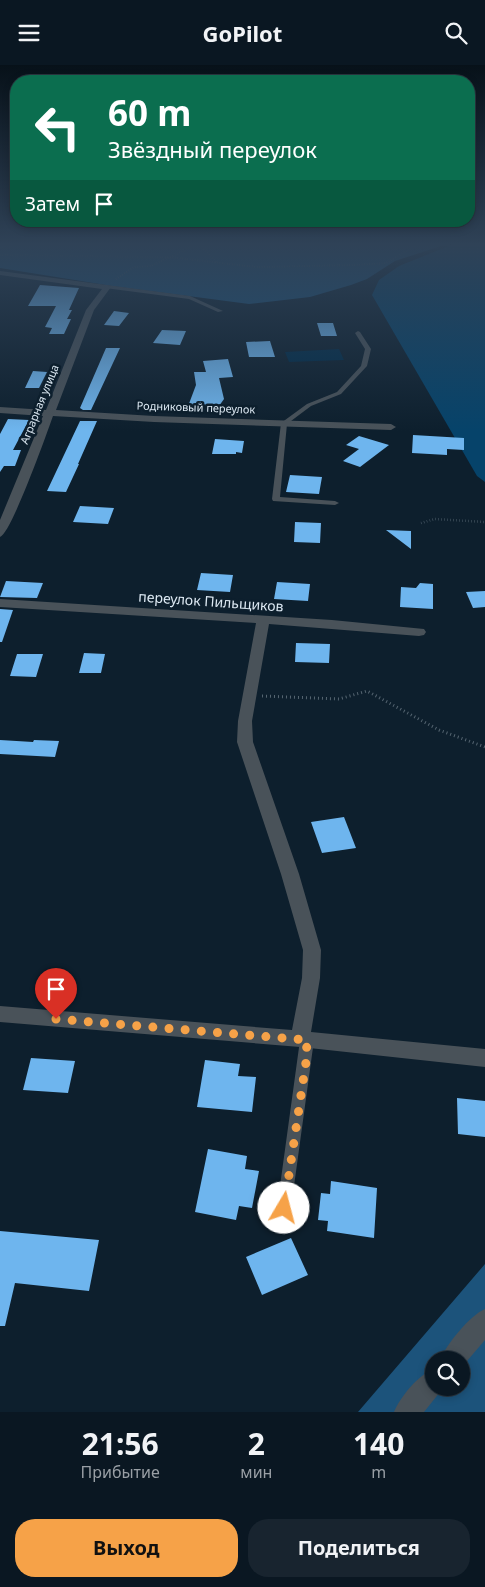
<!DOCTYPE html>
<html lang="ru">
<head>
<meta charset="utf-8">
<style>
  body { margin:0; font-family:"Noto Sans",sans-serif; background:#18242f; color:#f1f3f6; height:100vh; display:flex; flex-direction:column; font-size:19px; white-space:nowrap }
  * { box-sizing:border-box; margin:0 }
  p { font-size:16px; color:#999fa5 }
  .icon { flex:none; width:28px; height:28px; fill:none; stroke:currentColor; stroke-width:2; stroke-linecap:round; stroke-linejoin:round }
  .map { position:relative; height:1347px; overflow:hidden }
  .panel { display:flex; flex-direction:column; background:#0a1722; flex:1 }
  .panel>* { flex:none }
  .hud { position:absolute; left:10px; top:10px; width:465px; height:152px; border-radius:20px; box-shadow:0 2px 8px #0003,0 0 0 1px #2a3640; background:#0b6e4f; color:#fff; overflow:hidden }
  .buttons { position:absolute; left:425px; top:1286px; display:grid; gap:10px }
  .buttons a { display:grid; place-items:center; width:45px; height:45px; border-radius:50%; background:#0a1722; box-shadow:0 2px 8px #0003,0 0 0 1px #2a3640; font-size:25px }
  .pin { position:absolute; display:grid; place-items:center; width:42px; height:42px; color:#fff; margin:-51px -21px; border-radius:50% 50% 50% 0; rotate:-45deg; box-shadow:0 0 5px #0007 }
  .pin .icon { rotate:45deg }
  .me { position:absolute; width:55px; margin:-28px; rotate:8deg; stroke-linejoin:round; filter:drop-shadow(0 0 4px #0008) }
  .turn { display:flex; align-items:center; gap:18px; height:105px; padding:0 15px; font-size:22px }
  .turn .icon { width:65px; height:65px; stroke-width:2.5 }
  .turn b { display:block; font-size:35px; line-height:42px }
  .then { display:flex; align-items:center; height:48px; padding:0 15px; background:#0003; gap:10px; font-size:19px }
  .eta { display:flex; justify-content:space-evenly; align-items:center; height:85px; text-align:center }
  .eta b { font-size:30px; font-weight:700; line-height:35px }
  .button { display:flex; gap:10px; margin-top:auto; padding:10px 15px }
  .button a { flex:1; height:58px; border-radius:20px; background:#f6a248; color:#111; font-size:20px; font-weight:700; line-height:58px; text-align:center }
  .button a+a { background:#18242f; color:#f1f3f6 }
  header { display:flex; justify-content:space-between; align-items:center; height:65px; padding:0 15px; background:#0a1722; font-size:22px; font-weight:700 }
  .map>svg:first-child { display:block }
  .green { fill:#002b48 }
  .forest { fill:#1c537b; fill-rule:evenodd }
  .water { fill:#06436a }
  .building { fill:#6eb5ee }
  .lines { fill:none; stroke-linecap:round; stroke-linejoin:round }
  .path-far2 { stroke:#556571; stroke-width:2; stroke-dasharray:0.5 2; stroke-linecap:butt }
  .path-far1 { stroke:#556571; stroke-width:2.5; stroke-dasharray:0.5 2.5; stroke-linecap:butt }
  .path { stroke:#556571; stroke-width:3; stroke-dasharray:1 3; stroke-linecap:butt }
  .service { fill:#495259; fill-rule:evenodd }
  .minor { fill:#495259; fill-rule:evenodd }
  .route { stroke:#f6a248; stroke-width:9; stroke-dasharray:0 16.2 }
  .labels { text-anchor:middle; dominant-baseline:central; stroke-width:5; stroke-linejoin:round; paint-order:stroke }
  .far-street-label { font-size:11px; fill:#dde9f3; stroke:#0d1f2d }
  .street-label { font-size:14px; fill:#dde9f3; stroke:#0d1f2d }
</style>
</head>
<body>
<header><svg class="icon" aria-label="menu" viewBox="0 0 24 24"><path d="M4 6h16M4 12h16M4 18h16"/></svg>GoPilot<svg class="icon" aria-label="search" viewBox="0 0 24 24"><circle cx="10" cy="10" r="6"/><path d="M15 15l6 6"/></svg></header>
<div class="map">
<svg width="485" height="1347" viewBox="0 0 485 1347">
  <rect width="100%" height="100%" fill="#0d1f2d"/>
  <path class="green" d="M 339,284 L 344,295 L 289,297 L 285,287 Z"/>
  <path class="forest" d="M 0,178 L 444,178 L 441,181 L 395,196 L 367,214 L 351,220 L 310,232 L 249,239 L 112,221 L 0,203 Z
    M 485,1199 L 485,1347 L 358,1347 ZM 434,1295 L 461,1295 L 461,1322 L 434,1322 Z"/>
  <path class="water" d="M 456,178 L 485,178 L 485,417 L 477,411 L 372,230 L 379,215 L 399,201 Z"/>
  <path class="building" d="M 40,220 L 79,223 L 69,245 L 72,245 L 67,254 L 71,254 L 64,269 L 49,269 L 52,263 L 45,262 L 56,241 L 28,241 Z
    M 114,246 L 129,248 L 119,261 L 104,260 Z
    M 317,258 L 333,258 L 337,271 L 321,271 Z
    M 162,265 L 186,266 L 180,280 L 153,278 Z
    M 270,276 L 275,292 L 249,292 L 246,277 Z
    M 106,283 L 120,283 L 91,345 L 83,345 L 80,343 Z
    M 228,294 L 233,312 L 219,313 L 224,334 L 219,341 L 213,346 L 187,344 L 196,320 L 194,307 L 206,307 L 203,296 Z
    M 33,306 L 47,307 L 39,323 L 25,323 Z
    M 8,354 L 29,355 L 13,385 L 21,385 L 15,401 L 4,401 L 0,407 L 0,369 Z
    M 80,356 L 97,356 L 78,399 L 79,399 L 66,427 L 47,426 Z
    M 413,370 L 464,373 L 464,385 L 447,384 L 447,390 L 412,388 Z
    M 359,371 L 389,380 L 360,402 L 343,396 L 359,384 L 346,380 Z
    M 215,374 L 244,376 L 242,388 L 236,387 L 236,389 L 212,389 Z
    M 290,410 L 322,412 L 319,429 L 286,427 Z
    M 80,441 L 114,443 L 108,459 L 73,457 Z
    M 295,457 L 321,458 L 320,478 L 294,477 Z
    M 386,465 L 411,466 L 411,484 Z
    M 201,508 L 233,510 L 230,527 L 197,525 Z
    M 6,516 L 43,518 L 37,533 L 0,532 Z
    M 277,517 L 310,519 L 308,536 L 274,534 Z
    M 420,518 L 433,519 L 433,544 L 400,542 L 401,522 L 416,523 Z
    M 485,526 L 485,542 L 473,543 L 466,527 Z
    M 0,544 L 13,545 L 2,577 L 0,577 Z
    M 296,578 L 330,579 L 329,598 L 295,597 Z
    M 84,588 L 105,589 L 101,608 L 79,608 Z
    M 17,589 L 43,589 L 36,612 L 10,611 Z
    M 0,675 L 33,677 L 34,675 L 59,676 L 55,692 L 0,689 Z
    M 344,752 L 356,783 L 322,788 L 311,757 Z
    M 31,993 L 75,996 L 68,1028 L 23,1025 Z
    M 205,995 L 240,999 L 238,1011 L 256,1012 L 252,1047 L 197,1042 Z
    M 457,1033 L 485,1036 L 485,1072 L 458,1069 Z
    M 208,1084 L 247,1091 L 245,1104 L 259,1106 L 252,1143 L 239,1141 L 236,1155 L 195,1147 Z
    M 331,1116 L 377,1123 L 374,1173 L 327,1166 L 328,1156 L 318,1155 L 321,1128 L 330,1129 Z
    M 0,1166 L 99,1175 L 89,1226 L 15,1218 L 5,1261 L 0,1261 Z
    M 291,1173 L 308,1210 L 262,1230 L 246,1192 Z"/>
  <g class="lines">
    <path class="path-far2" d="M 199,178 L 216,197
      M 0,183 L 21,178
      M 0,190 L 169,192 L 256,202 L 355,200 L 386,198 L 420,178
      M 116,214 L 134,202 L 151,201 L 199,178"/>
    <path class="path-far1" d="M 421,458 L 435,454 L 485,457"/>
    <path class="path" d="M 262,631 L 339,634 L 367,626 L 439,665 L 485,682"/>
    <path class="service" d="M 107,220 L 190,231 L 223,246 L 218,247 L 189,234 L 105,223 L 104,222 Z
      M 358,266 L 360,267 L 371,284 L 367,301 L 341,329 L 311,341 L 287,359 L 280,432 L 335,436 L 339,438 L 335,440 L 273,436 L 272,434 L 281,358 L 307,339 L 337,327 L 361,301 L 365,284 L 355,268 Z
      M 307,969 L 312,971 L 314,975 L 291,1143 L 289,1148 L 284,1150 L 279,1148 L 277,1143 L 300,975 L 302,971 Z"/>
    <path class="minor" d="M 0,206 L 107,220 L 111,222 L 94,245 L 56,345 L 154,351 L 391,359 L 396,362 L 391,365 L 154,357 L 53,351 C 47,368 11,469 0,472 L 0,455 L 43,351 L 0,348 L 0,342 L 46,345 L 86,245 L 102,224 L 0,210 Z
      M 0,534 L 332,555 L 424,564 L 426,567 L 424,570 L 419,571 L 269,559 L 252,656 L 253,677 L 299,809 L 321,885 L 320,913 L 311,967 L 485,984 L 485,1002 L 300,982 L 0,957 L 0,941 L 292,965 L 302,913 L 303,885 L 281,809 L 237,677 L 238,656 L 256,558 L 0,542 Z
      M 485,1244 L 485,1275 L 461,1303 L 461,1295 L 440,1295 C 446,1280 470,1250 485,1244 Z
      M 434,1304 L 434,1322 L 444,1322 L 424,1347 L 394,1347 C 401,1331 418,1310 434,1304 Z"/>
  </g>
  <linearGradient id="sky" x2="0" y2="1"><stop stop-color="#071119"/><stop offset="0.49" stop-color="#2f4257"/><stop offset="1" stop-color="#2f4257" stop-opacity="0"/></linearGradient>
  <rect width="485" height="366" fill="url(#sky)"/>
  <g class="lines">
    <path class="route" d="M 56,954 L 307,975 L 306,997 L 284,1143"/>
  </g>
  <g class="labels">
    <g class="far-street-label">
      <text transform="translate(39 339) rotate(-68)">Аграрная улица</text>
      <text transform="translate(196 342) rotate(2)">Родниковый переулок</text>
    </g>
    <g class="street-label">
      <text transform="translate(211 536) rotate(4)">переулок Пильщиков</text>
    </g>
  </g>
</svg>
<div class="buttons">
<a><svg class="icon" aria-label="search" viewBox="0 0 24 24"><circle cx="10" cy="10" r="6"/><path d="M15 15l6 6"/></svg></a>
</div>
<div class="pin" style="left:56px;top:954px;background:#d93025"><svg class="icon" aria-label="arrive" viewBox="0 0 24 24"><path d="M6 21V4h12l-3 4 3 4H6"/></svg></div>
<svg class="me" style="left:284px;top:1143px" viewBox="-20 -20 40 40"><circle r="19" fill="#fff"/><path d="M0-13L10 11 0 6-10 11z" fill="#f6a248"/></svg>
<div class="hud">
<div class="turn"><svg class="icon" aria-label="left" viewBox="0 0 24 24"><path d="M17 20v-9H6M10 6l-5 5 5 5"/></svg><div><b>60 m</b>Звёздный переулок</div></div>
<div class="then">Затем<svg class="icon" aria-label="arrive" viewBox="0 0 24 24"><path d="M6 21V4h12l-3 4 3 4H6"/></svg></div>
</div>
</div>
<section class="panel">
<div class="eta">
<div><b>21:56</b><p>Прибытие</p></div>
<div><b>2</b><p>мин</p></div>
<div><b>140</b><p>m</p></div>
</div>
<div class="button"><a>Выход</a><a>Поделиться</a></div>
</section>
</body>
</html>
